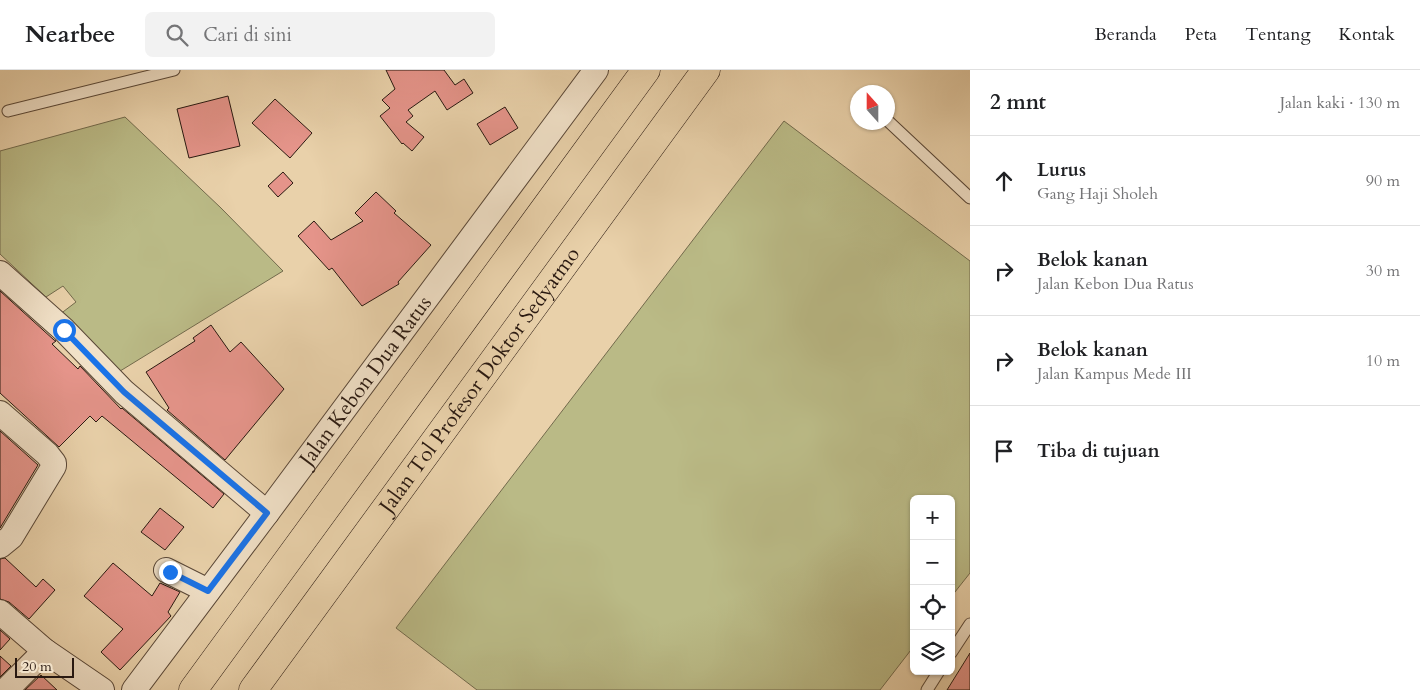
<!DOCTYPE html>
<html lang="id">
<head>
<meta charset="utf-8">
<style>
	:root { --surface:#fff; --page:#f2f2f2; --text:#202124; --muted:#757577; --line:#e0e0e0 }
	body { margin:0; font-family:Cardo,serif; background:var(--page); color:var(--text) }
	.controls { position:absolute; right:15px; bottom:15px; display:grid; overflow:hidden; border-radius:8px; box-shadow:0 1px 4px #0004 }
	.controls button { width:45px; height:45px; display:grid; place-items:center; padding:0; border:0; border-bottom:1px solid var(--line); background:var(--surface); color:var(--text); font:25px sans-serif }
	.compass { position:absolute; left:850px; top:15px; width:45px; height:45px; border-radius:50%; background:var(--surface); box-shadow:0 1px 4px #0004; rotate:339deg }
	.scale { position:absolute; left:15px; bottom:12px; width:59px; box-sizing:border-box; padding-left:5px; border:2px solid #291911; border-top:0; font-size:14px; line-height:18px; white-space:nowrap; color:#291911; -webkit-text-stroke:4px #f1e1c8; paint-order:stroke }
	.stop { position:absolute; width:15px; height:15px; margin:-11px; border:4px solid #1a73e8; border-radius:50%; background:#fff }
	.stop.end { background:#1a73e8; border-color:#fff; box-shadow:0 1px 5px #0008 }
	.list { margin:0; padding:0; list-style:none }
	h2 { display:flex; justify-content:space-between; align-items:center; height:65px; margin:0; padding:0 20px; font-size:21px }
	h2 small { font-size:16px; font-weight:400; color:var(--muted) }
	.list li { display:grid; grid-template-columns:32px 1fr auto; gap:15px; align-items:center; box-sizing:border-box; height:90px; padding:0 20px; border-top:1px solid var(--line) }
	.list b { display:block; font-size:19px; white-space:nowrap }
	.list p { margin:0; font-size:16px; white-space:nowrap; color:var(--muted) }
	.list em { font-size:16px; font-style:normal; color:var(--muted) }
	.icon { flex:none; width:28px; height:28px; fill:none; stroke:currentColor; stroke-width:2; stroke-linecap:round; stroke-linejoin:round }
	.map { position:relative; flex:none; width:970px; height:620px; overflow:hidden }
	header { display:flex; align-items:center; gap:30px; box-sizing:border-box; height:70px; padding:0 25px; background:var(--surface); border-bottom:1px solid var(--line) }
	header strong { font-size:24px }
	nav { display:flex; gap:28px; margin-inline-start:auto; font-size:18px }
	.search { width:350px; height:45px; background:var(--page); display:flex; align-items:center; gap:12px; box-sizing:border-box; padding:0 18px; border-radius:8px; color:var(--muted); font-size:19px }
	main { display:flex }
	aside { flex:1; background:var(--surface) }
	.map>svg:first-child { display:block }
</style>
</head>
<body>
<header>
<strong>Nearbee</strong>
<div class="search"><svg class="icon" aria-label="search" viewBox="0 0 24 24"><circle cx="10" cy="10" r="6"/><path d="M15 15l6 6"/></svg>Cari di sini</div>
<nav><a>Beranda</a><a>Peta</a><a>Tentang</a><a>Kontak</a></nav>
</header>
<main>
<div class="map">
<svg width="970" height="620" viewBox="0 0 970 620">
	<rect width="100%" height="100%" fill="#e9d1aa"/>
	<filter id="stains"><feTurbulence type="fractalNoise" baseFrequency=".004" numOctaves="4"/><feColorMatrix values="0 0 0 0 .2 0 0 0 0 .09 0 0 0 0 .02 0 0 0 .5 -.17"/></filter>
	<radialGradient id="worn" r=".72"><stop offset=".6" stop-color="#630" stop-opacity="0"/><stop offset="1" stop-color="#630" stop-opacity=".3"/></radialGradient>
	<g fill="#baba86" stroke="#726a4c">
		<path d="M 125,47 L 221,138 L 283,201 L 112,306 L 55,248 L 76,232 L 63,216 L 46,227 L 0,184 L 0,81 Z"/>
		<path d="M 784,51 L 970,191 L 970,503 L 951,527 L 951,429 L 914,429 L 914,576 L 880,620 L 477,620 L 396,558 Z"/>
	</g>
	<g fill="#e5948a" stroke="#291911">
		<path d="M 386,0 L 444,0 L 455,15 L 464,9 L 473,23 L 447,40 L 435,21 L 408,40 L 413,46 L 406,52 L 424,67 L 412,81 L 403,73 L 402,74 L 380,46 L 390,38 L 382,30 L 395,19 Z"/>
		<path d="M 228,26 L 240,76 L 189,88 L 177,39 Z"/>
		<path d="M 275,29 L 312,63 L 290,88 L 252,53 Z"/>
		<path d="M 505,37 L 518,58 L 490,75 L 477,54 Z"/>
		<path d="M 283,102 L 293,113 L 278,127 L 268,116 Z"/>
		<path d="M 376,122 L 396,141 L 394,143 L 431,175 L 398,212 L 399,214 L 362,236 L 332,198 L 329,200 L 298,166 L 314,151 L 331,170 L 363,151 L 355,143 Z"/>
		<path d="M 0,221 L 54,270 L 56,271 L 52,274 L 78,299 L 80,296 L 121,339 L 122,338 L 224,424 L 213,438 L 102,346 L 96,352 L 90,346 L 59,377 L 0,323 Z"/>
		<path d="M 211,255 L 230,282 L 241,272 L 284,319 L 225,390 L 167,340 L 169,338 L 146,302 L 195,271 L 193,268 Z"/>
		<path d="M 0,361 L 38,395 L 0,458 Z"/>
		<path d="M 160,438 L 184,457 L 165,480 L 141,462 Z"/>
		<path d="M 5,488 L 36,517 L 43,509 L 55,520 L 29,549 L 9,532 L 0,529 L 0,489 Z"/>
		<path d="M 113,493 L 152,526 L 160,513 L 180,522 L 168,542 L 171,546 L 120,600 L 101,582 L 123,559 L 84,526 Z"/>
		<path d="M 0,560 L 10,569 L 0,580 Z"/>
		<path d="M 970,583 L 970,620 L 947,620 Z"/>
		<path d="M 0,586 L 11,596 L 0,607 Z"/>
		<path d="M 41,605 L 57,620 L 25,620 Z"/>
	</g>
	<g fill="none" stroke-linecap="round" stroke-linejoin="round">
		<g stroke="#594737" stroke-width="13">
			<g id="lane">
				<path d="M 8,41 L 174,0"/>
				<path d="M 888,51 L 970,128"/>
				<path d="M 951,583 L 970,554"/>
				<path d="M 927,620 L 939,601"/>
			</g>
		</g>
		<g stroke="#594737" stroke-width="26">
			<g id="street">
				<path d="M 0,203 L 64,260 L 124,322 L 267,443"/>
				<path d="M 0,343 L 47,384 L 54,393 L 54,396 L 11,467 L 0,476"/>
				<path d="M 166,500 L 208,521"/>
				<path d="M 0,542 L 45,581 L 102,620"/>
				<path d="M 6,620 L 45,581"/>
				<path id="s1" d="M 134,620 L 267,443 L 596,0"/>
			</g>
		</g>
		<g stroke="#291911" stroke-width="29">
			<g id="highway">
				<path d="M 193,620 L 646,0"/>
				<path id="s2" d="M 253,620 L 706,0"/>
			</g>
		</g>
		<use href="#lane" stroke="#f1e1c8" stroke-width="11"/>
		<use href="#street" stroke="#f1e1c8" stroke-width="24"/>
		<use href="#highway" stroke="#e9d1aa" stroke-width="28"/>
	</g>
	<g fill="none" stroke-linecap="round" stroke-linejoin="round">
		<path stroke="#1a73e8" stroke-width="6" d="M 64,260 L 124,322 L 267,443 L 208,521 L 170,502"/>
	</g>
	<g text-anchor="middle" stroke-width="4" stroke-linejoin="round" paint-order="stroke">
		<g font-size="21" fill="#291911" stroke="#f1e1c8">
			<text dy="7" stroke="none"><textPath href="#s2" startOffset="384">Jalan Tol Profesor Doktor Sedyatmo</textPath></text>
			<text dy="7" stroke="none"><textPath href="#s1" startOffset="386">Jalan Kebon Dua Ratus</textPath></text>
		</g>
	</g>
	<rect width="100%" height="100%" filter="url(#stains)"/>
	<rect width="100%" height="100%" fill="url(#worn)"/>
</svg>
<div class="controls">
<button>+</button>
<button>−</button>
<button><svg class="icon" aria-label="locate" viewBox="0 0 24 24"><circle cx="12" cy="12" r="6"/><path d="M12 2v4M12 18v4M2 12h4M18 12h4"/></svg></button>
<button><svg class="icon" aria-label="layers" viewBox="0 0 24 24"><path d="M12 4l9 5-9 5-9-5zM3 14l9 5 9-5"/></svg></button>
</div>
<svg class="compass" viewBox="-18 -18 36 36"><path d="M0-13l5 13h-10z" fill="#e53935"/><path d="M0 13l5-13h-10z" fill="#757577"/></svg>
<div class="scale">20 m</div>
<div class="stop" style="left:64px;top:260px"></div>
<div class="stop end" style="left:170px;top:502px"></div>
</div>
<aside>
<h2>2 mnt<small>Jalan kaki · 130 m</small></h2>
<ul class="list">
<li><svg class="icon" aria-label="ahead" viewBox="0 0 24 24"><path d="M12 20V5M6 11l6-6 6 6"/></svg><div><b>Lurus</b><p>Gang Haji Sholeh</p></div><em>90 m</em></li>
<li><svg class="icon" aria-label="right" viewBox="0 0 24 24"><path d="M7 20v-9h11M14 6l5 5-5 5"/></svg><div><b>Belok kanan</b><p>Jalan Kebon Dua Ratus</p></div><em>30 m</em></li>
<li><svg class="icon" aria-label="right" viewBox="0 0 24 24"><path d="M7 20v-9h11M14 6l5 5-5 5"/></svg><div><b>Belok kanan</b><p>Jalan Kampus Mede III</p></div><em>10 m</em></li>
<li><svg class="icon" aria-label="arrive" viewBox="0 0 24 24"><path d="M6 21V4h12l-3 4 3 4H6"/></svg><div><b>Tiba di tujuan</b></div></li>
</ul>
</aside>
</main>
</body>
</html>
